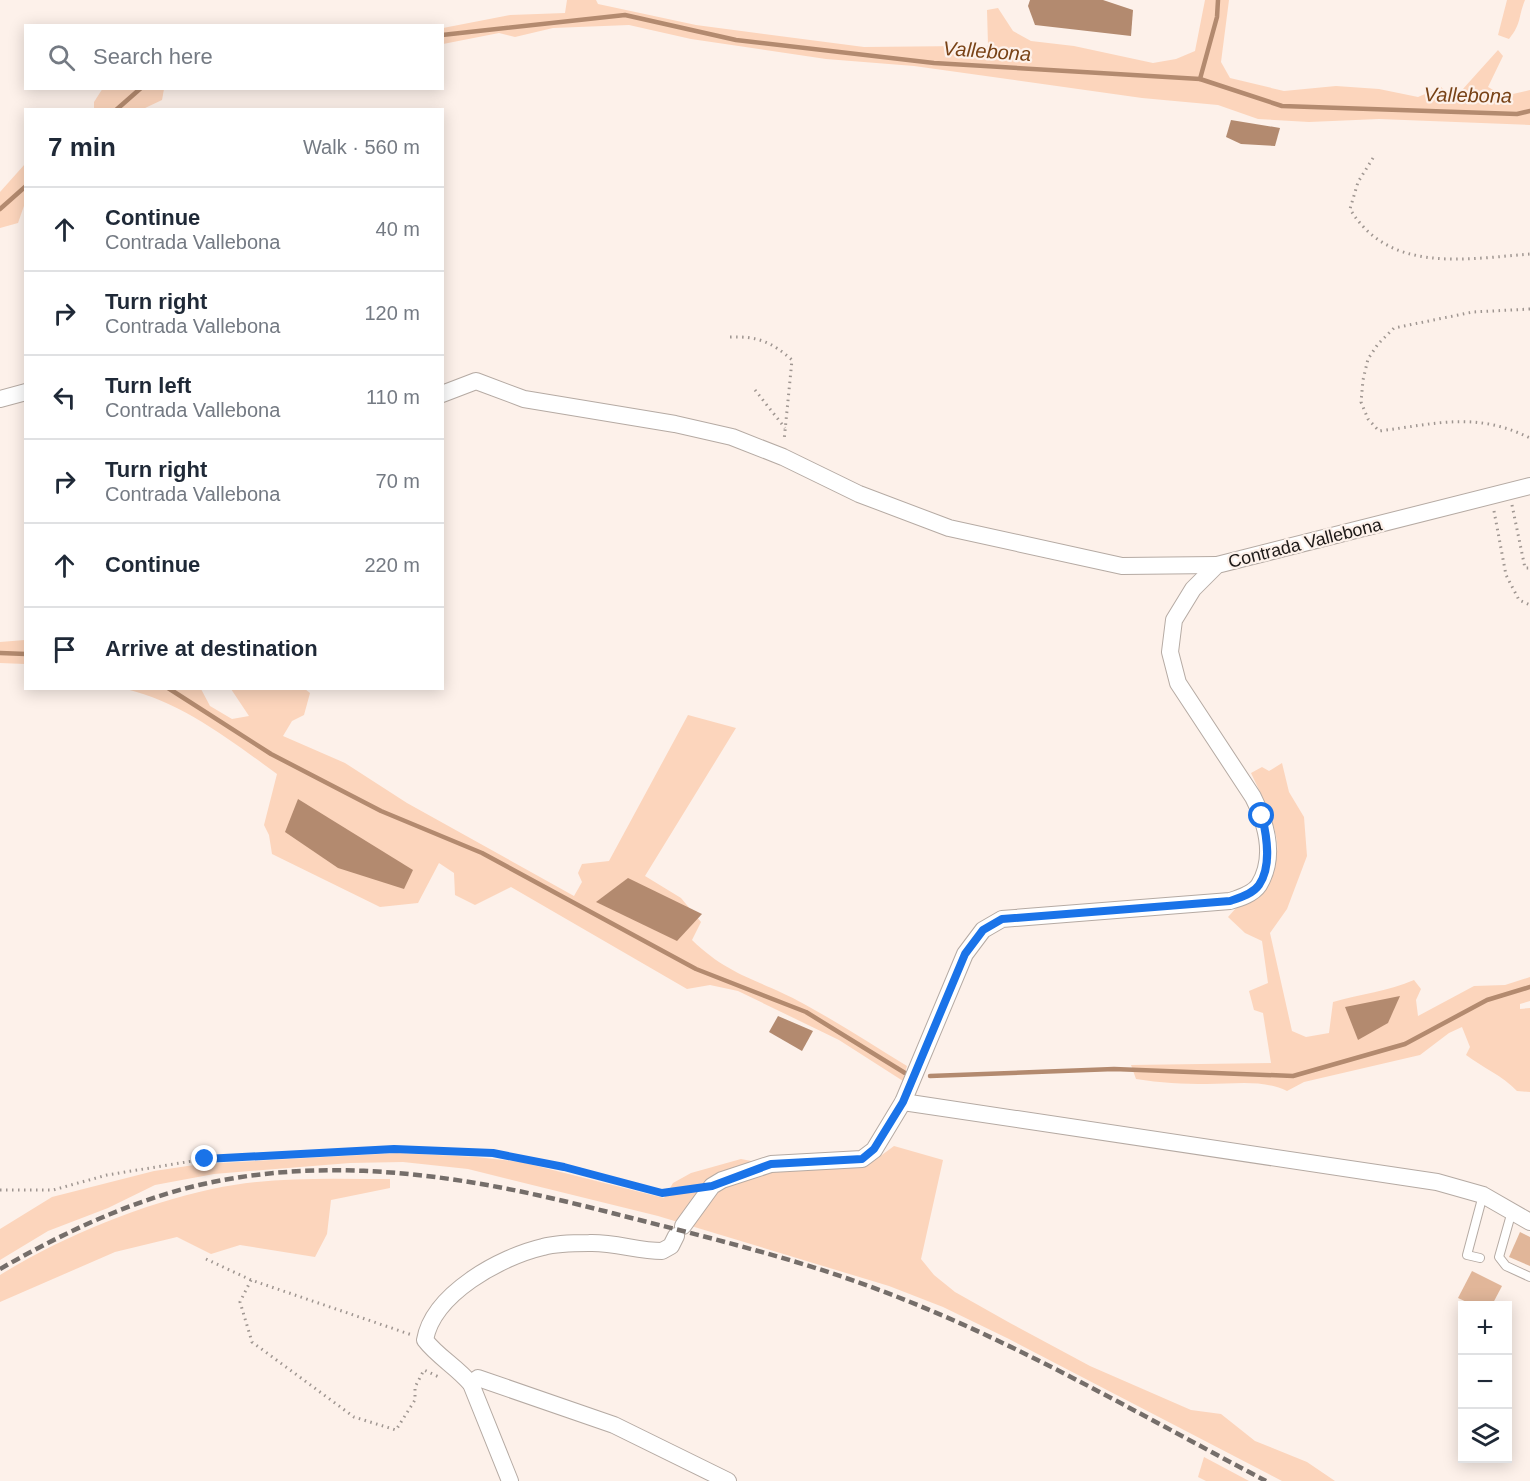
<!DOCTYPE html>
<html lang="en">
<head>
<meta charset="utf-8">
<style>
	:root { --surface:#fff; --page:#f6f6f7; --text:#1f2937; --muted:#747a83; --line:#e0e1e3 }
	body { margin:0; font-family:Arial,sans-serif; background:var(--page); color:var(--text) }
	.controls { position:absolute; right:18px; bottom:18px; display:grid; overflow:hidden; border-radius:0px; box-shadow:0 3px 15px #0003 }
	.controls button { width:54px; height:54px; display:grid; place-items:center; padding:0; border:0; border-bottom:2px solid var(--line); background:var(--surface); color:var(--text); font:30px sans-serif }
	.stop { position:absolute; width:18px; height:18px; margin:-14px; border:4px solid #1a73e8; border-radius:50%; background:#fff }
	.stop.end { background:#1a73e8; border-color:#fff; box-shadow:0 2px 6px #0008 }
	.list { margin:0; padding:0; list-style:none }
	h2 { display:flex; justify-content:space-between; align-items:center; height:78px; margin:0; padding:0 24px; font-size:26px }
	h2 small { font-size:20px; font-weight:400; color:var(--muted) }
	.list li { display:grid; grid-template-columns:39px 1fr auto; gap:18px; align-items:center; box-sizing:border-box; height:84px; padding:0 24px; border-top:2px solid var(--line) }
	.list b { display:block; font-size:22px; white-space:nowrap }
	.list p { margin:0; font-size:20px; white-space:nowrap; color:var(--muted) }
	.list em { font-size:20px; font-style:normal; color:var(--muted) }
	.icon { flex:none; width:33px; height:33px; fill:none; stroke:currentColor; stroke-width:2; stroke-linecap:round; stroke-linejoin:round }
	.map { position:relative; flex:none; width:1530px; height:1481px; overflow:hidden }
	.search { position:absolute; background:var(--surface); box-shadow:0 3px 15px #0003; left:24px; top:24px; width:420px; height:66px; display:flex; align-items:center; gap:15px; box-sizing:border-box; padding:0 21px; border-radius:0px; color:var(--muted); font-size:22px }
	.panel { position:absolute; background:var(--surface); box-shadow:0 3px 15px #0003; left:24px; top:108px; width:420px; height:582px; border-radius:0px }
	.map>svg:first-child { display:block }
</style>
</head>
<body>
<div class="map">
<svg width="1530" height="1481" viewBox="0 0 1530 1481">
	<rect width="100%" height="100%" fill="#fdf1ea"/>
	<g fill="#fcd5bc">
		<path d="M 567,0 L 596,0 L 598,4 L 696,25 L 864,47 L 963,46 L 979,59 L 988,45 L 987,10 L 998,8 L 1013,31 L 1031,41 L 1074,46 L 1153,63 L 1176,59 L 1195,51 L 1205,0 L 1229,0 L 1221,62 L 1230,78 L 1284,91 L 1336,86 L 1379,89 L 1418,97 L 1441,87 L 1451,95 L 1462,90 L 1498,50 L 1503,56 L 1488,87 L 1504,96 L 1530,90 L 1530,125 L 1379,119 L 1309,122 L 1258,119 L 1218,105 L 1142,98 L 914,66 L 826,59 L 691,39 L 629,25 L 553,28 L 515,37 L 499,33 L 443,44 L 443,28 L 510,15 L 565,13 Z"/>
		<path d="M 1507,0 L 1525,0 C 1518,17 1522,23 1509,39 L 1498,35 Z"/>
		<path d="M 103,88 L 164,88 L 164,89 L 162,100 L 143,109 L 94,109 L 94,102 Z"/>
		<path d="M 25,164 L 25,203 L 18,223 L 0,228 L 0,192 Z"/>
		<path d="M 25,640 L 25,664 L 0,663 L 0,642 Z"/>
		<path d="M 126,689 L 201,689 L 210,706 L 232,719 L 249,716 L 231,689 L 305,689 L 310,693 L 304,715 L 292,721 L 283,736 L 345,763 L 407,803 L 574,896 L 582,882 L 578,873 L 582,864 L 609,861 L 688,715 L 736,728 L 645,876 L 681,898 L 701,922 L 692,940 C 730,977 761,980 804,1004 C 839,1023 873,1045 907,1066 L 903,1081 L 839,1040 L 738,991 L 710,985 L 687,989 L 511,887 L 475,905 L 455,895 L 454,873 L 439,863 L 418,903 L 380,907 L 272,854 L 269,835 L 264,825 L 277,774 C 230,740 183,703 126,689 Z"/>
		<path d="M 1282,763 L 1289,792 L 1304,817 L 1307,856 L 1287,909 L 1270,933 L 1292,1031 L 1306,1037 L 1329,1033 L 1333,1002 C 1360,994 1389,991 1414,980 L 1421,989 L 1416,1000 L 1418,1016 L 1474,986 L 1505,985 L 1530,977 L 1530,1001 L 1520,1004 L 1520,1009 L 1530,1008 L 1530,1092 L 1517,1091 C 1502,1075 1483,1068 1466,1055 L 1470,1047 L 1462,1027 L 1449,1033 L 1420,1055 L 1304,1082 L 1287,1091 C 1262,1079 1234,1084 1207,1084 C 1183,1084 1160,1083 1136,1079 L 1131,1065 L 1271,1063 L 1263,1013 L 1254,1010 L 1249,991 L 1268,983 L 1262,941 L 1245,933 L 1228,917 L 1237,907 L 1261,896 C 1267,883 1275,867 1277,852 C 1280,831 1260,792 1251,773 L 1262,767 L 1269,771 Z"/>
		<path d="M 894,1146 L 943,1160 L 921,1259 L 934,1275 L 955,1292 L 1010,1323 L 1090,1366 L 1191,1410 L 1221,1414 L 1255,1441 L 1307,1462 L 1335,1481 L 1282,1481 L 1009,1339 L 943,1307 L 889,1286 L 658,1216 L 468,1169 L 403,1162 L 350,1163 L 214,1174 L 155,1185 L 108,1208 L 48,1231 L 0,1260 L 0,1229 L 52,1197 L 154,1171 L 201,1164 L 397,1153 L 476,1157 L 521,1162 L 664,1198 L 673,1183 L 691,1173 L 741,1159 L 781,1167 L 871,1163 Z"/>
		<path d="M 390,1179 L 390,1188 L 331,1200 L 327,1234 L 315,1257 L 240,1245 L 211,1254 L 177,1237 L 115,1252 L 0,1302 L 0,1275 C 61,1237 142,1204 212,1189 C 270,1176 331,1179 390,1179 Z"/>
		<path d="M 1204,1457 L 1249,1481 L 1206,1481 L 1198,1477 Z"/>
	</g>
	<g fill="#b38a6f">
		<path d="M 1030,0 L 1103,0 L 1133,10 L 1131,36 L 1035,25 L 1028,6 Z"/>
		<path d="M 1231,120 L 1280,128 L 1275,146 L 1241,144 L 1226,137 Z"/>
		<path d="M 298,799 L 413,870 L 404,889 L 338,868 L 285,832 Z"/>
		<path d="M 628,878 L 702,914 L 677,941 L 596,902 Z"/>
		<path d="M 1400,996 L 1388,1023 L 1358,1040 L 1345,1007 Z"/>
		<path d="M 778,1016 L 813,1031 L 802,1051 L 769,1032 Z"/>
	</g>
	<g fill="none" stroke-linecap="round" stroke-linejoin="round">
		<g stroke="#b38a6f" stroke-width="4.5">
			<path d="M 442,35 L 625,15 L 736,40 L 934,63 L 1200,79 L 1282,106 L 1517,114 L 1530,111"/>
			<path d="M 1200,79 L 1217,17 L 1218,0"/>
			<path d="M 116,110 L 141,88"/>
			<path d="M 0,209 L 26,186"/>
			<path d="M 0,653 L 26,654"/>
			<path d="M 168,688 L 271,754 L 381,811 L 482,853 L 696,969 L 806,1012 L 905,1073"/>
			<path d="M 930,1076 L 1114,1069 L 1293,1076 L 1405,1044 L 1487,1000 L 1530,987"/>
		</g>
	</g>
	<g fill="#e1b699">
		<path d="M 1520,1232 L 1530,1237 L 1530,1266 L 1509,1257 Z"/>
		<path d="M 1472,1271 L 1502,1286 L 1492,1305 L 1473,1305 L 1458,1298 Z"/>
	</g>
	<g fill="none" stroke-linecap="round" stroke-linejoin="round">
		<g stroke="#b5aaa3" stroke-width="10">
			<g id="lane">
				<path d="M 1512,1211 L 1499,1257 L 1506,1266 L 1530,1277"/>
				<path d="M 1480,1258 L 1467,1255 L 1483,1195"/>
			</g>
		</g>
		<g stroke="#b5aaa3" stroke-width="18">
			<g id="street">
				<path d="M 442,394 L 476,381 L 524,399 L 675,424 L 732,437 L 783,457 L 859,494 L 949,528 L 1122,566 L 1217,565"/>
				<path d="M 0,399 L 26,392"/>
				<path d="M 903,1102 L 1437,1182 L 1483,1195 L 1530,1222"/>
				<path d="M 683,1226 L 712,1186 L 722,1180 L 771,1164 L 862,1159 L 874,1150 L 903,1102 L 965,954 L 983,930 L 1002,919 L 1230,901 C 1240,898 1253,894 1259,885 C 1276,857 1266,823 1253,797 L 1178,683 L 1170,652 L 1174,620 L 1193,589 L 1217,565 L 1530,486"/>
				<path d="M 471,1384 L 478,1378 L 614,1425 L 728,1481"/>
				<path d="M 510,1481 L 471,1384 C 457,1367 438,1357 425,1340 C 433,1294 500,1257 543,1247 C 557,1243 575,1243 589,1243 C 614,1242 638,1251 662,1251 L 671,1246 L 676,1236"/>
			</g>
		</g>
		<g stroke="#9f9691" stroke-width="3" stroke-dasharray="1.5 4.5" stroke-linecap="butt">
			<path d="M 1373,158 L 1358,182 L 1350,209 C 1389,274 1465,259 1530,254"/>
			<path d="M 1530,309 L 1473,312 L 1394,328 L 1378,344 L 1368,359 L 1363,380 L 1361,402 L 1368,419 L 1379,431 C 1436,424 1475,411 1530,438"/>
			<path d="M 730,337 C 757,336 772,342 792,360 L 784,441"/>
			<path d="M 755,390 L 785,428"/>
			<path d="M 1512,505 L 1525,568 L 1530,568"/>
			<path d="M 1494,511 L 1506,575 L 1519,600 L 1530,605"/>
			<path d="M 0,1190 L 53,1190 L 107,1175 L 205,1159 L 395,1149 L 493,1153 L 564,1167 L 662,1193 L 689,1189"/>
			<path d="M 206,1259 L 251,1280 L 412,1335"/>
			<path d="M 251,1280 L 240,1302 L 252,1342 L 354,1417 L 396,1430 L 415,1400 L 415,1387 L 424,1370 L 439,1377"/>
		</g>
		<use href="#lane" stroke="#fff" stroke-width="8"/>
		<use href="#street" stroke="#fff" stroke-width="16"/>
		<path stroke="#756e6a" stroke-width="4.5" stroke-dasharray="9 4.5" stroke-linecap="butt" d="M 0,1269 C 63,1233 128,1202 199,1185 C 338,1153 477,1178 612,1213 C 690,1233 770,1252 846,1278 C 993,1328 1129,1409 1266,1481"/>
	</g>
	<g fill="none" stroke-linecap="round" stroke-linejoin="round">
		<path stroke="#1a73e8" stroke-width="8" d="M 205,1159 L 394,1149 L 493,1153 L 564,1167 L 662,1193 L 712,1186 L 771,1164 L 862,1159 L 874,1149 L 903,1102 L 965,954 L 983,930 L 1002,919 L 1230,901 C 1239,898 1253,894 1259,885 C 1272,866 1267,837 1262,816"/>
	</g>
	<g text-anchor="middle" stroke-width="4.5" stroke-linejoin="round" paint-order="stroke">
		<g font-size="18" fill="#1d1917" stroke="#fdf1ea">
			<text transform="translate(1305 543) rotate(-14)" y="6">Contrada Vallebona</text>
		</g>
		<g font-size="20" font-style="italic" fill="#784216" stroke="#fdf1ea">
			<text transform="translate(987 51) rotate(4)" y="7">Vallebona</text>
			<text transform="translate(1468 95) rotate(1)" y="7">Vallebona</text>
		</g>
	</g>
</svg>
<div class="controls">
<button>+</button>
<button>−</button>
<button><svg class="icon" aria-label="layers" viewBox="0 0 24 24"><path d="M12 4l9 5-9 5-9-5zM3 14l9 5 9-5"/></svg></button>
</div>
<div class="stop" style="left:1262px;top:816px"></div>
<div class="stop end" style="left:205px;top:1159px"></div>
<div class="search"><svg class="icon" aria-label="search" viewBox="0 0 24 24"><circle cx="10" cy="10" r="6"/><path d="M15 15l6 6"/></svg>Search here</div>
<section class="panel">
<h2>7 min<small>Walk · 560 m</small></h2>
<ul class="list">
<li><svg class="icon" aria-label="ahead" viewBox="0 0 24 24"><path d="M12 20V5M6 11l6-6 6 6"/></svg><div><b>Continue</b><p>Contrada Vallebona</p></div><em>40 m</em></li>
<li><svg class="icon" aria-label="right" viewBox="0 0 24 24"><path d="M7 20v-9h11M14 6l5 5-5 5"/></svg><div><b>Turn right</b><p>Contrada Vallebona</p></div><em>120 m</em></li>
<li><svg class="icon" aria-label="left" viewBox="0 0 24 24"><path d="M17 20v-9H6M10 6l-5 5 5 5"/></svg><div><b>Turn left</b><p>Contrada Vallebona</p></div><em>110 m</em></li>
<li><svg class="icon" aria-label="right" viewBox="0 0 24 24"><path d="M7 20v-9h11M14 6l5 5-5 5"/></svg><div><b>Turn right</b><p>Contrada Vallebona</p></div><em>70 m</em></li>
<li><svg class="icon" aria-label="ahead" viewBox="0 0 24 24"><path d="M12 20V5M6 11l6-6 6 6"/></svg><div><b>Continue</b></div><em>220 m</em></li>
<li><svg class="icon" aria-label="arrive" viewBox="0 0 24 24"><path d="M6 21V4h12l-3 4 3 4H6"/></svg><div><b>Arrive at destination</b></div></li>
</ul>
</section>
</div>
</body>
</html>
